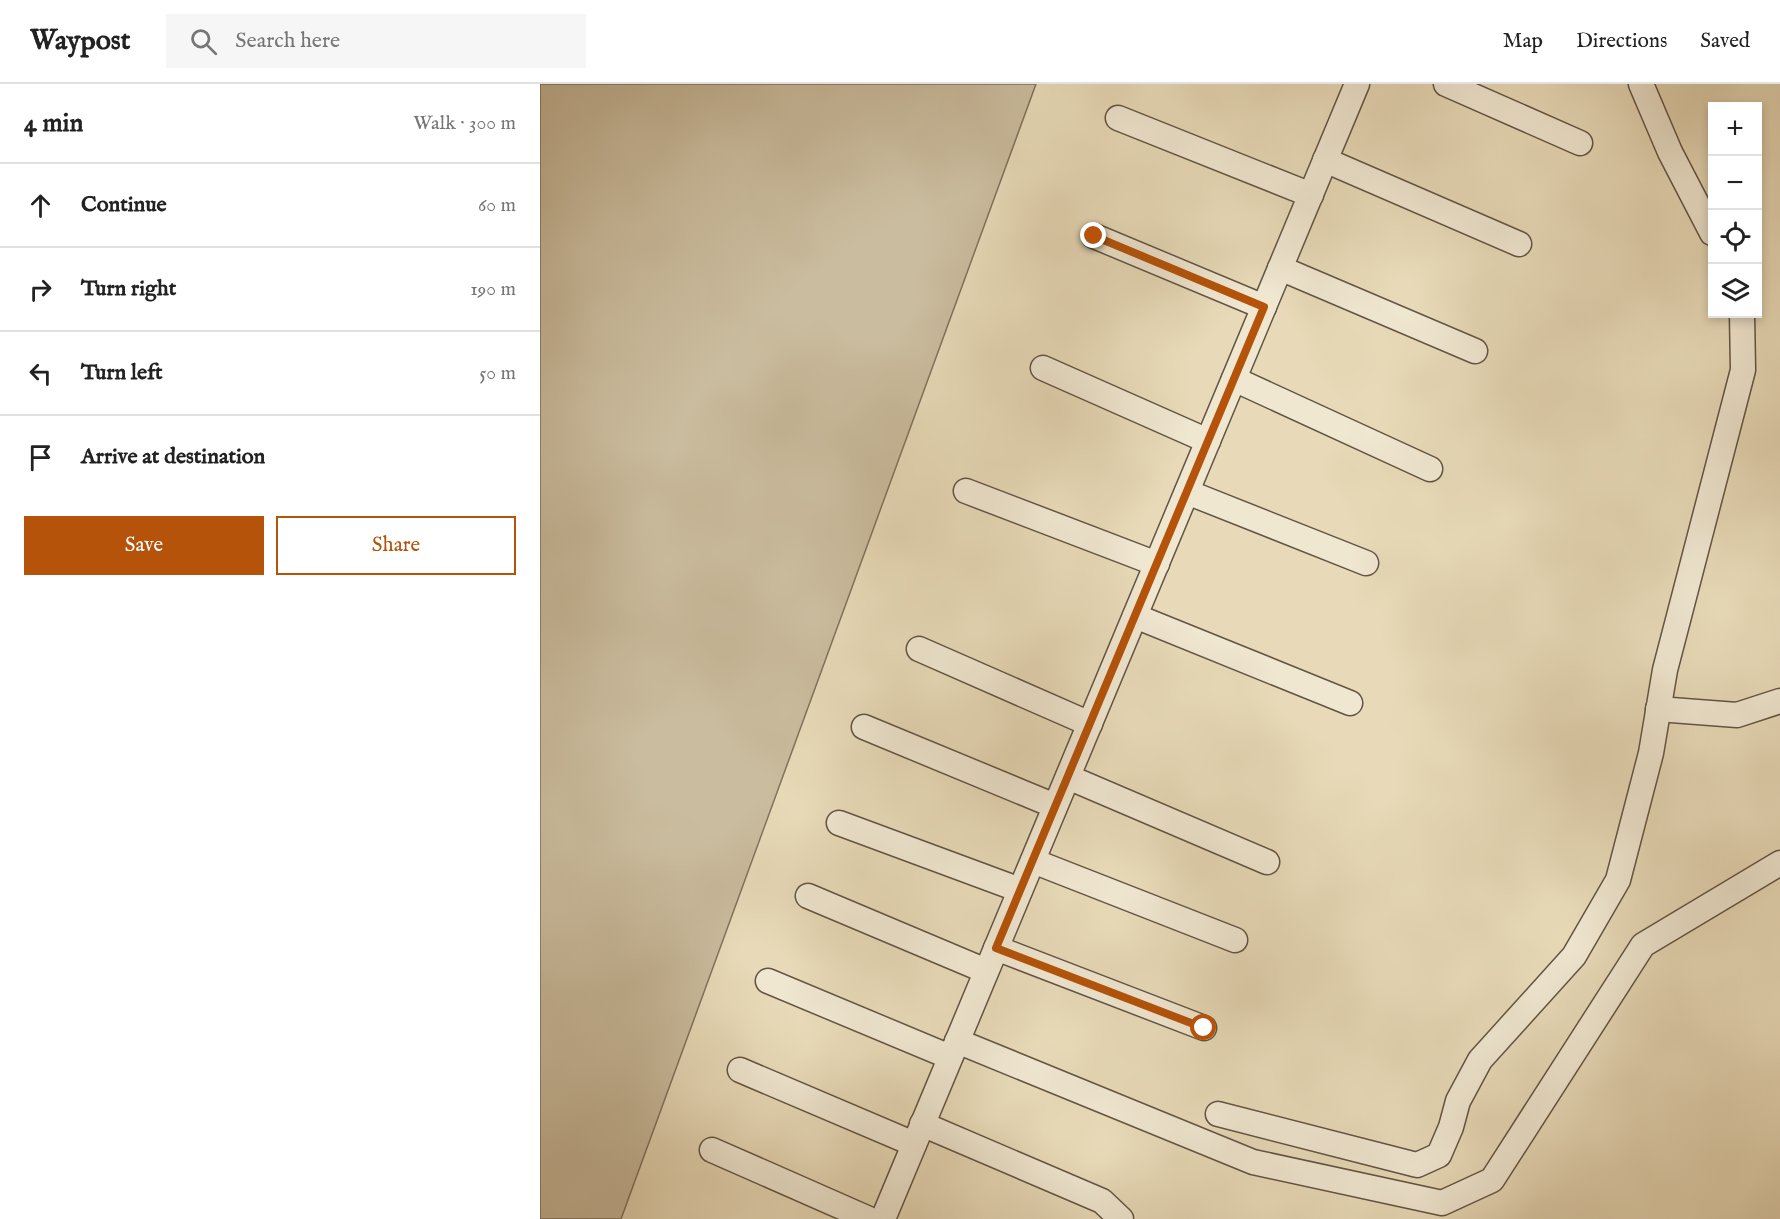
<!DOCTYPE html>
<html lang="en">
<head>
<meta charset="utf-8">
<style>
	:root { --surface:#fff; --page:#f6f6f6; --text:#222; --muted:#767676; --line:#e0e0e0; --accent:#b45309 }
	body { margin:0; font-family:"IM FELL English",serif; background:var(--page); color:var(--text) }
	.controls { position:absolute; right:18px; top:18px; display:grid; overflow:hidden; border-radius:0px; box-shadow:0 3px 9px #0003 }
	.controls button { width:54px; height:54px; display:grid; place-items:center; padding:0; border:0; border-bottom:2px solid var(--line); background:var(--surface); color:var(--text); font:30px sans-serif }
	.stop { position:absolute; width:18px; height:18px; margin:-14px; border:4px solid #b45309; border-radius:50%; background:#fff }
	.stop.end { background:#b45309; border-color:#fff; box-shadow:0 2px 6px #0008 }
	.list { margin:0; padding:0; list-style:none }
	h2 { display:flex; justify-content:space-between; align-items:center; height:78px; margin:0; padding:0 24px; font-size:26px }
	h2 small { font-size:20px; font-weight:400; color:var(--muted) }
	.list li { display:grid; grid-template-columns:39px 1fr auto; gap:18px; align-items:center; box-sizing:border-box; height:84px; padding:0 24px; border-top:2px solid var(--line) }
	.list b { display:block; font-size:22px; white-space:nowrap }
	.list em { font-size:20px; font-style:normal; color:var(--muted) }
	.actions { display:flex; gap:12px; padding:18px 24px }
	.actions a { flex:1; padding:14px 0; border:2px solid var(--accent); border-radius:0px; text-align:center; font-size:21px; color:var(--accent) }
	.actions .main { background:var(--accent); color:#fff }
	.icon { flex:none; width:33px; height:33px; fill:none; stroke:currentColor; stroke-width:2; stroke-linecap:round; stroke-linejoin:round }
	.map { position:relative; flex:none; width:1240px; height:1135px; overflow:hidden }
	header { display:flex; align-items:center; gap:36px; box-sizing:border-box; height:84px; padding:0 30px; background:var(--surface); border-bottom:2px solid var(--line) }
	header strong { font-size:28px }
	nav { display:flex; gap:33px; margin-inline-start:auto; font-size:21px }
	.search { width:420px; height:54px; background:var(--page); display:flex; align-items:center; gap:15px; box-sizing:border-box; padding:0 21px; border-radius:0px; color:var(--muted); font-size:22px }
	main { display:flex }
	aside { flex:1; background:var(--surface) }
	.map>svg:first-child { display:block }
</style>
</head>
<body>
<header>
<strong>Waypost</strong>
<div class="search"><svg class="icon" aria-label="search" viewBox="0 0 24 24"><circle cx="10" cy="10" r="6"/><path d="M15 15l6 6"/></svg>Search here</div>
<nav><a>Map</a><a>Directions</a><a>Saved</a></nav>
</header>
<main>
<aside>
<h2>4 min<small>Walk · 300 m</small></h2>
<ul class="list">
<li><svg class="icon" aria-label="ahead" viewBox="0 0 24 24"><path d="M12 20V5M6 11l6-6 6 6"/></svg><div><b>Continue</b></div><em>60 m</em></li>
<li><svg class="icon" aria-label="right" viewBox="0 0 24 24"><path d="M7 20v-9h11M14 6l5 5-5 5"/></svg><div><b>Turn right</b></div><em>190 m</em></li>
<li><svg class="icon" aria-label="left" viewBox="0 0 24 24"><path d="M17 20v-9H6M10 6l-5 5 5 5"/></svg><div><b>Turn left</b></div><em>50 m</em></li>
<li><svg class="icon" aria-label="arrive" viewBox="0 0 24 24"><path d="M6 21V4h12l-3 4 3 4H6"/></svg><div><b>Arrive at destination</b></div></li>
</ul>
<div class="actions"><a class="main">Save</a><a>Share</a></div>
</aside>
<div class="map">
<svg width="1240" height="1135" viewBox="0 0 1240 1135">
	<rect width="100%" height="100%" fill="#e8dab8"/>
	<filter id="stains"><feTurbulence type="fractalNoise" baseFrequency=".00333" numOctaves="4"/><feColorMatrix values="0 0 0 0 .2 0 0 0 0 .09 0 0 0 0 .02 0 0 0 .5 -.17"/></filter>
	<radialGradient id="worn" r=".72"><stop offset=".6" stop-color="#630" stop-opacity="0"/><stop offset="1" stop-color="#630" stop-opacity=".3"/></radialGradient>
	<path fill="#cabc9e" stroke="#80725e" stroke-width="1.5" d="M 0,0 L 496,0 L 81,1135 L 0,1135 Z"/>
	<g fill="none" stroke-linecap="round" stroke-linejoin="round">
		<g stroke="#625444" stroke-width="27">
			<g id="minor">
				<path d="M 906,0 L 1040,59"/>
				<path d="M 1101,0 L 1130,68 L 1172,149"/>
				<path d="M 578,34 L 771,111"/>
				<path d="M 785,76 L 979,160"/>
				<path d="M 554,152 L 724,223"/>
				<path d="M 740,184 L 935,267"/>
				<path d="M 503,284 L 668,357"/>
				<path d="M 694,295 L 890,385"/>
				<path d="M 426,407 L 617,480"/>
				<path d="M 647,408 L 826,479"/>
				<path d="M 595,532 L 810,619"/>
				<path d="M 379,565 L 550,640"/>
				<path d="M 1118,625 L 1197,631 L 1240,617"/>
				<path d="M 324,643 L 515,722"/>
				<path d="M 528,693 L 727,778"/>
				<path d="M 299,739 L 480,806"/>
				<path d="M 493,777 L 695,856"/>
				<path d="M 268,812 L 446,887"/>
				<path d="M 456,864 L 664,944"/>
				<path d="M 228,897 L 410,973"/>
				<path d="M 417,957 L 713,1078 L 902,1119 L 952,1096 L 1103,861 L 1240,779"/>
				<path d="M 200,986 L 374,1060"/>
				<path d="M 678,1030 L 877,1081 L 899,1071 L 911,1043 L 918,1017 L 940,976 L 1034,872 L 1078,796 L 1111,669 L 1125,586 L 1203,286 L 1202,230"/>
				<path d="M 382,1040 L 562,1117 L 581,1135"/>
				<path d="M 172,1066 L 329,1135"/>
				<path d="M 343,1135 L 817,0"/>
			</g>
		</g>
		<use href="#minor" stroke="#f0e7d1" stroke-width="24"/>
	</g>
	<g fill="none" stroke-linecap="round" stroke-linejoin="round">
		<path stroke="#b45309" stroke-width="8" d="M 554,152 L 724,223 L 456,864 L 664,944"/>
	</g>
	<rect width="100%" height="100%" filter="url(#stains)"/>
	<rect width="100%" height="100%" fill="url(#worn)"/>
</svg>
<div class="controls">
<button>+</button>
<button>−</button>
<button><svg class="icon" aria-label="locate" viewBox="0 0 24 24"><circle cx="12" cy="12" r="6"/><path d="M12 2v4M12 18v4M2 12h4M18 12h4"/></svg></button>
<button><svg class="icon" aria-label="layers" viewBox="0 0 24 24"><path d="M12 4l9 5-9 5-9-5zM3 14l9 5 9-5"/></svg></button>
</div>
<div class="stop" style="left:664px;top:944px"></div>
<div class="stop end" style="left:554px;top:152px"></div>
</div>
</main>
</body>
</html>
